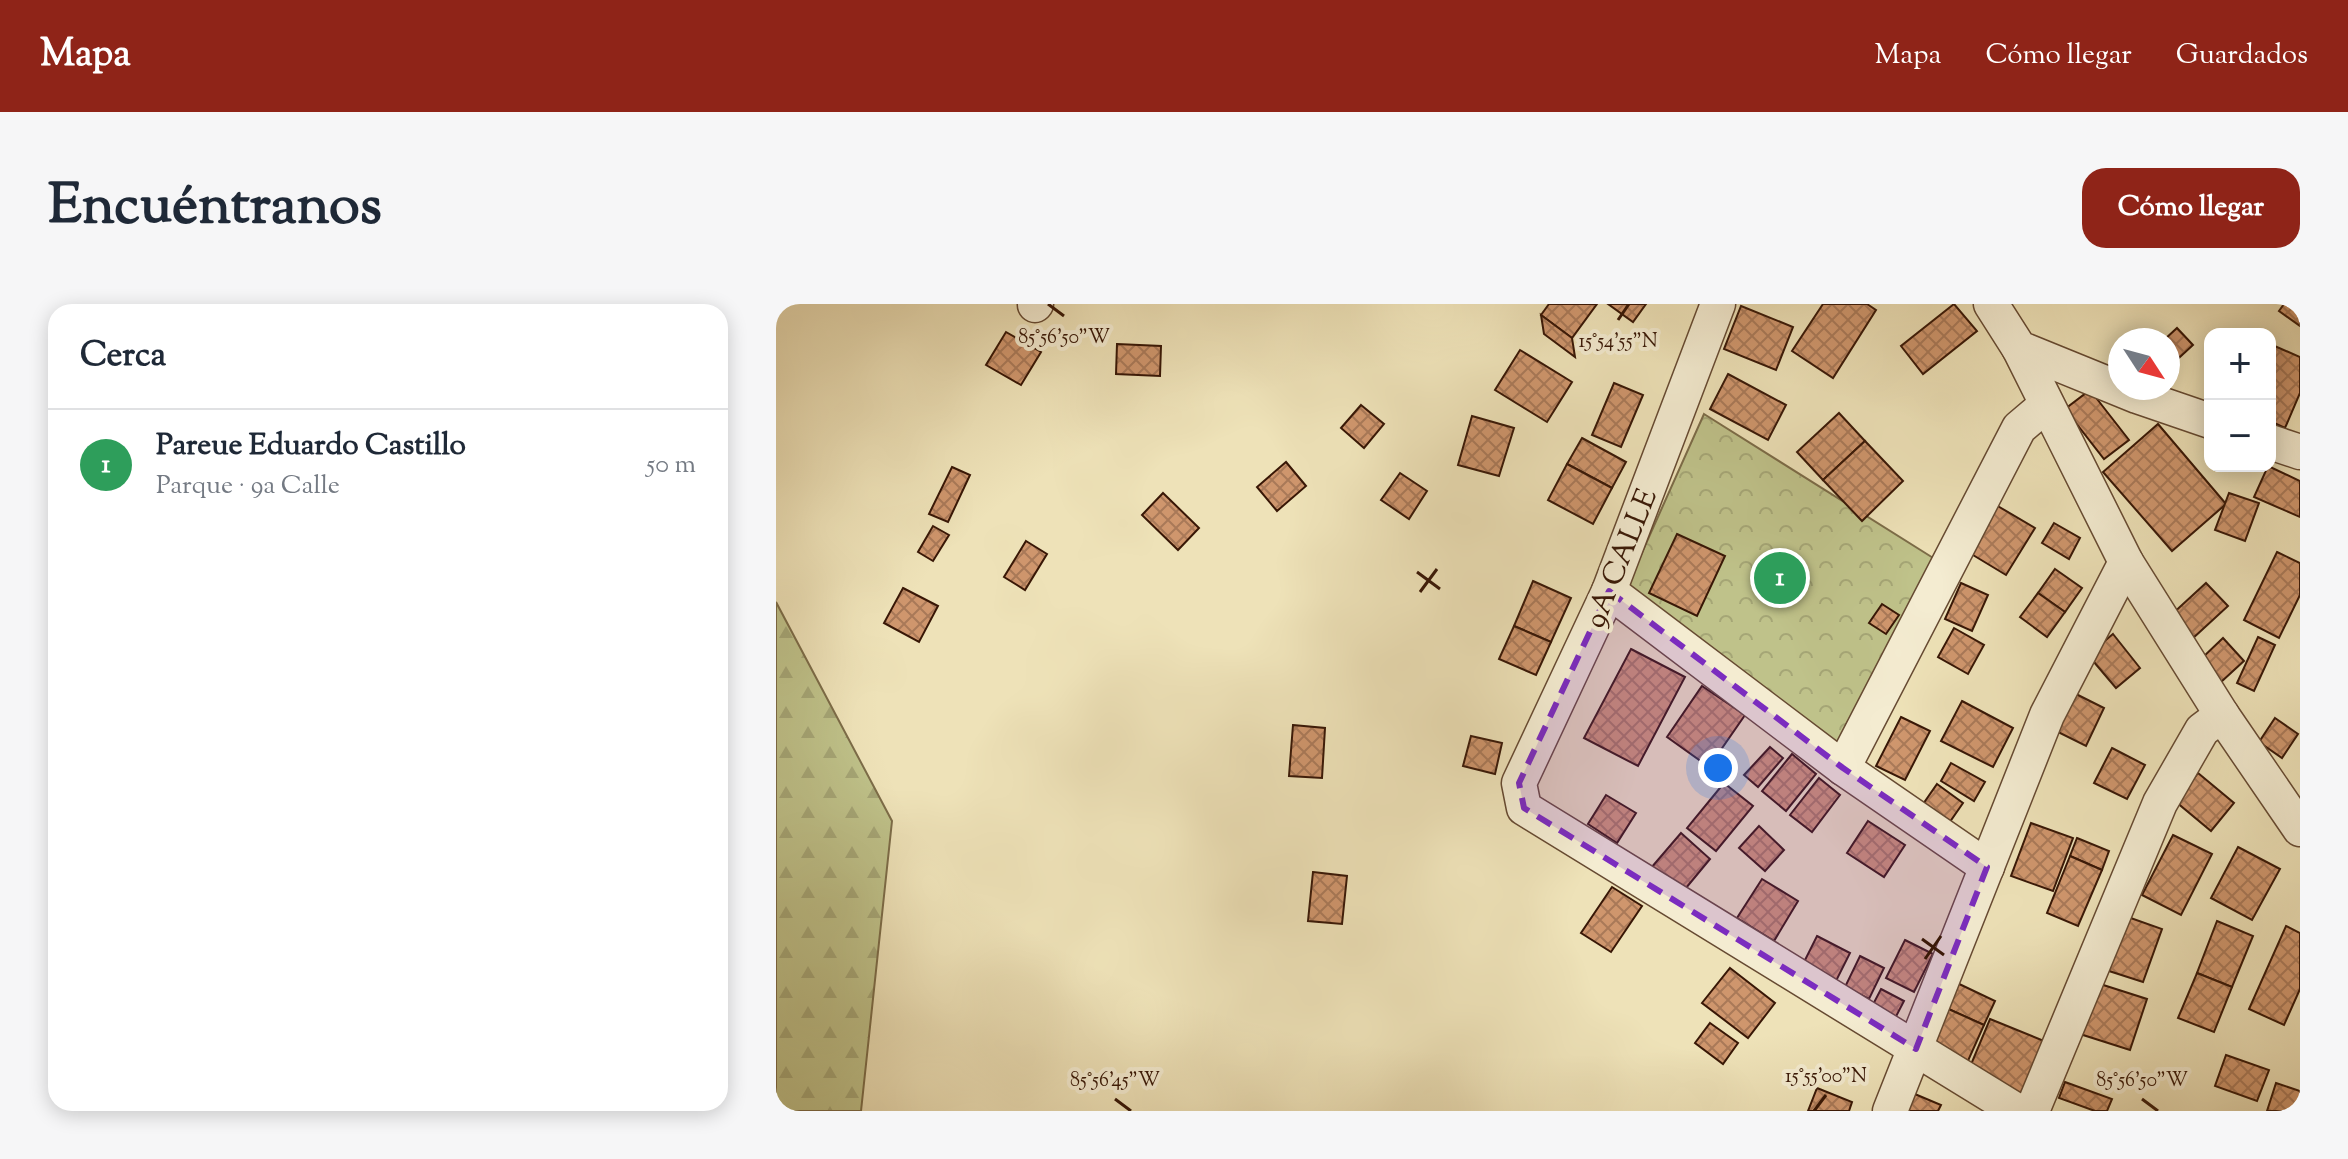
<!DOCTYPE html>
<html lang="es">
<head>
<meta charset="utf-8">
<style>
	:root { --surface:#fff; --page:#f6f6f7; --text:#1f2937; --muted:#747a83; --line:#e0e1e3; --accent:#8f2418 }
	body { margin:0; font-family:"Sorts Mill Goudy",serif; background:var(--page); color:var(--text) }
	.controls { position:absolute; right:24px; top:24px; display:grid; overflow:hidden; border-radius:16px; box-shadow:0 4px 20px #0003 }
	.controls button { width:72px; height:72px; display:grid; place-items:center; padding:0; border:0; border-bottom:2px solid var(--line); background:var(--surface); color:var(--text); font:40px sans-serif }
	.compass { position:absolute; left:1332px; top:24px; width:72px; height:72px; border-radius:50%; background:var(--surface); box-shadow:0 4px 20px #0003; rotate:126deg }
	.you { position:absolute; left:942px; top:464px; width:28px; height:28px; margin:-20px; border:6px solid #fff; border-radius:50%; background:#1a73e8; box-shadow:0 0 0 12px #1a73e833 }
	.badge { display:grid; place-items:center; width:52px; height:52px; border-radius:50%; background:var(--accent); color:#fff; font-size:26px; font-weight:700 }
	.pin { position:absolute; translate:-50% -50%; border:4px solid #fff; box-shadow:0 2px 8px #0006 }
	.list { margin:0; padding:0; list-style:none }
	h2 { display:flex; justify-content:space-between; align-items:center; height:104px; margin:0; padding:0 32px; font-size:34px }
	h2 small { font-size:26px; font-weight:400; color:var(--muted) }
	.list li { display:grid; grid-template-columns:52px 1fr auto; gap:24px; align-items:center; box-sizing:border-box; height:112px; padding:0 32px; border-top:2px solid var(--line) }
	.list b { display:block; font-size:30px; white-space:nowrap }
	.list p { margin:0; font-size:26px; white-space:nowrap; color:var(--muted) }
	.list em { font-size:26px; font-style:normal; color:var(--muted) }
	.map { position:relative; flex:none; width:1524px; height:807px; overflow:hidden; border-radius:24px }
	header { display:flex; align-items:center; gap:48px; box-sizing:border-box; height:112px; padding:0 40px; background:var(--accent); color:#fff }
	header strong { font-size:38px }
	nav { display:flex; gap:44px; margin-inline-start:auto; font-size:28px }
	.intro { display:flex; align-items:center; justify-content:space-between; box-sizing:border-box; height:192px; padding:0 48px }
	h1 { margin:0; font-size:56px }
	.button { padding:20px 36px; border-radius:24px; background:var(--accent); color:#fff; font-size:28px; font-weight:700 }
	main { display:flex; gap:48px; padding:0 48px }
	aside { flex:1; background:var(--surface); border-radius:24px; box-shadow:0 4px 20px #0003 }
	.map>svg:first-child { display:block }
</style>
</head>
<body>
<header>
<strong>Mapa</strong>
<nav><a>Mapa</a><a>Cómo llegar</a><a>Guardados</a></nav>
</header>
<div class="intro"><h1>Encuéntranos</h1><a class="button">Cómo llegar</a></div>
<main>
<aside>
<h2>Cerca<small></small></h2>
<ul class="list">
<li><span class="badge" style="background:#2e9e5b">1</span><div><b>Pareue Eduardo Castillo</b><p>Parque · 9a Calle</p></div><em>50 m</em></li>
</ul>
</aside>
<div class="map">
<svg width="1524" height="807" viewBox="0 0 1524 807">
	<defs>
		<pattern id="forest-firs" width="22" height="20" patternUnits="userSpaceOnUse" patternTransform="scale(2)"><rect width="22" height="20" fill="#bfc28a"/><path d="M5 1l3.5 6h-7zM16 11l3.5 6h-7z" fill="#a5a676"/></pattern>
		<pattern id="park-crowns" width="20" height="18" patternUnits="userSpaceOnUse" patternTransform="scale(2)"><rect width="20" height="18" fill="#bfc28a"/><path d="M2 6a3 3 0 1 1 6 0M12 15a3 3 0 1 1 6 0" fill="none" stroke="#a5a676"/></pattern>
		<pattern id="building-cross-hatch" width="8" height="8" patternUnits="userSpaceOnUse" patternTransform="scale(2)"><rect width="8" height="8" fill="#cf966d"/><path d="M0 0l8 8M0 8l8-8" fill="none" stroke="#a97958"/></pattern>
	</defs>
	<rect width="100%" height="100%" fill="#eee2b8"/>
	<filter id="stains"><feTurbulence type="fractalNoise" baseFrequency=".0025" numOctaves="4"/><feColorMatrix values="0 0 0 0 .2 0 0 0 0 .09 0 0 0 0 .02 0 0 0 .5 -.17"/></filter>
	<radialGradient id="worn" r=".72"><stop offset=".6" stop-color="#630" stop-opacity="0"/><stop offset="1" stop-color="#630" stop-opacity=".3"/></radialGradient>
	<path fill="url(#forest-firs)" stroke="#7c6c48" stroke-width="2" d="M 0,298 L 116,517 L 85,807 L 0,807 Z"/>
	<path fill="url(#park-crowns)" stroke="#7c6c48" stroke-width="2" d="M 928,110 L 1162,257 L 1062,451 L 847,291 Z"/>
	<g fill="url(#building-cross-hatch)" stroke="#381706" stroke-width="2">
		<path d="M 773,0 L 821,0 L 796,34 L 765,11 Z"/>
		<path d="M 832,0 L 870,0 L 857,18 Z"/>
		<path d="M 1047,0 L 1091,0 L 1100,6 L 1057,74 L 1016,47 Z"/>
		<path d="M 1178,0 L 1201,27 L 1147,70 L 1125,42 Z"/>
		<path d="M 1508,0 L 1524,0 L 1524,22 L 1503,7 Z"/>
		<path d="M 965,2 L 1017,23 L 1000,66 L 948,45 Z"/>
		<path d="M 765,11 L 796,34 L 799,53 L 768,30 Z"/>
		<path d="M 1401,24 L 1417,41 L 1392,64 L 1392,36 L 1388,36 Z"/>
		<path d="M 230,28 L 265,48 L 245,81 L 210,61 Z"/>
		<path d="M 341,40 L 385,42 L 384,72 L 340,70 Z"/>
		<path d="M 1494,40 L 1524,53 L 1524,89 L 1509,124 L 1494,117 Z"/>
		<path d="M 744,46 L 796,78 L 771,118 L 719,86 Z"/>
		<path d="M 952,70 L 1010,101 L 992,136 L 934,105 Z"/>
		<path d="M 838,79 L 867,91 L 845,143 L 816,131 Z"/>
		<path d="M 1314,86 L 1353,136 L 1328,155 L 1289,105 Z"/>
		<path d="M 585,101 L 608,120 L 588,144 L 565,124 Z"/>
		<path d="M 1063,109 L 1089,137 L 1047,176 L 1021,148 Z"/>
		<path d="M 696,112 L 738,124 L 723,172 L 682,161 Z"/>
		<path d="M 1382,120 L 1450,200 L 1396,247 L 1327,168 Z"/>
		<path d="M 806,134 L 850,158 L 836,184 L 791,160 Z"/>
		<path d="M 1089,137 L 1127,177 L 1086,217 L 1047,176 Z"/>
		<path d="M 510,158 L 530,182 L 501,207 L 481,183 Z"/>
		<path d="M 791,160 L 836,184 L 817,220 L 772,196 Z"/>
		<path d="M 1492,162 L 1524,177 L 1524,213 L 1478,193 Z"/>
		<path d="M 176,163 L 194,171 L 172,218 L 153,210 Z"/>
		<path d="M 624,169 L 651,187 L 633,215 L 605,196 Z"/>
		<path d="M 387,189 L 423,224 L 402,246 L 366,211 Z"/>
		<path d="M 1453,189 L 1483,199 L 1469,237 L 1439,226 Z"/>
		<path d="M 1220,201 L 1259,224 L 1230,271 L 1192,248 Z"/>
		<path d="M 1278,219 L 1304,234 L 1293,255 L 1266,239 Z"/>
		<path d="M 157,222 L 173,231 L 157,257 L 142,248 Z"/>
		<path d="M 901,230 L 949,252 L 921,312 L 873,289 Z"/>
		<path d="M 250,237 L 271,250 L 249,286 L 228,273 Z"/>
		<path d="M 1501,248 L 1524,259 L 1524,291 L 1503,334 L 1468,316 Z"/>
		<path d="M 1279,265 L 1306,284 L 1289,308 L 1262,289 Z"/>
		<path d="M 757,277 L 795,294 L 775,338 L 738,322 Z"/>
		<path d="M 1185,279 L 1212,291 L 1196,327 L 1169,315 Z"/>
		<path d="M 1430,279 L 1452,302 L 1416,335 L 1394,312 Z"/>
		<path d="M 127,284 L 162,302 L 143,338 L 108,319 Z"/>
		<path d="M 1262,289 L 1289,308 L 1271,333 L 1244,313 Z"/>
		<path d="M 1106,300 L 1123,311 L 1110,330 L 1093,319 Z"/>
		<path d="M 738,322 L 775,338 L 760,371 L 723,355 Z"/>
		<path d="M 1178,324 L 1208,341 L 1192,370 L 1162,353 Z"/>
		<path d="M 1337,330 L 1364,364 L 1340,384 L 1312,351 Z"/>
		<path d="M 1482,333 L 1499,341 L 1478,387 L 1461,379 Z"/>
		<path d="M 1447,334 L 1468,357 L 1445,378 L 1425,355 Z"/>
		<path d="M 855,345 L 909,373 L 862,462 L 808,434 Z"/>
		<path d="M 926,382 L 969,411 L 933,463 L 891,433 Z"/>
		<path d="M 1292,386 L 1328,404 L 1310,442 L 1274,424 Z"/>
		<path d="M 1186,397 L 1237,424 L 1217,463 L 1165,437 Z"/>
		<path d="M 1125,413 L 1154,427 L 1129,476 L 1100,462 Z"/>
		<path d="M 1499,414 L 1522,430 L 1506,454 L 1483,438 Z"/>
		<path d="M 517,421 L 549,424 L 546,474 L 513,472 Z"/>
		<path d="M 695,432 L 726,439 L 719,470 L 687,462 Z"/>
		<path d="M 994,443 L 1007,454 L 982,483 L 968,471 Z"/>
		<path d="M 1336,444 L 1369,461 L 1351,495 L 1318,479 Z"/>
		<path d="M 1016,450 L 1040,470 L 1010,507 L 986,487 Z"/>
		<path d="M 1175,459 L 1209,478 L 1198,497 L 1165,477 Z"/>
		<path d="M 1422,469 L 1458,499 L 1435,527 L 1399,497 Z"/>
		<path d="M 1043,474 L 1064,491 L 1036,528 L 1014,511 Z"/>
		<path d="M 948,479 L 977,502 L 940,547 L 911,524 Z"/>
		<path d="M 1161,480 L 1187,499 L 1171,522 L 1145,503 Z"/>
		<path d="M 830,491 L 860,509 L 841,539 L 812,520 Z"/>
		<path d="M 1092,517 L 1129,541 L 1108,573 L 1071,549 Z"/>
		<path d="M 1255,519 L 1297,534 L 1277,587 L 1235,572 Z"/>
		<path d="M 983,522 L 1008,546 L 989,567 L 963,544 Z"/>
		<path d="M 905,529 L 934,555 L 905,590 L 875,564 Z"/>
		<path d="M 1397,531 L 1436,550 L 1405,611 L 1366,591 Z"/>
		<path d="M 1301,534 L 1333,547 L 1326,566 L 1294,552 Z"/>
		<path d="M 1462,543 L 1504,565 L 1476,616 L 1435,594 Z"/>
		<path d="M 1294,552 L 1326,566 L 1302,622 L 1271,609 Z"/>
		<path d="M 537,568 L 571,572 L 566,620 L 532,617 Z"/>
		<path d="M 986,575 L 1022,597 L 998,637 L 961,614 Z"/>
		<path d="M 836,583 L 866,602 L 835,648 L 805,629 Z"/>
		<path d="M 1349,612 L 1386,625 L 1367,678 L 1330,666 Z"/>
		<path d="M 1441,617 L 1477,632 L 1456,683 L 1421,669 Z"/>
		<path d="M 1510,622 L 1524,629 L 1524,685 L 1508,721 L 1473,705 Z"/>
		<path d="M 1041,632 L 1074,649 L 1060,677 L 1027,660 Z"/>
		<path d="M 1129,636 L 1157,650 L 1138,688 L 1110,674 Z"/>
		<path d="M 1084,652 L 1108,664 L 1093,695 L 1069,683 Z"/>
		<path d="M 954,664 L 999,699 L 972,734 L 926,699 Z"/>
		<path d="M 1421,669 L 1456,683 L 1438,728 L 1402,714 Z"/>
		<path d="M 1179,678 L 1219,697 L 1208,721 L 1168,703 Z"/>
		<path d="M 1321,679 L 1371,695 L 1354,746 L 1304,730 Z"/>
		<path d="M 1105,685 L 1128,697 L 1113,726 L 1090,714 Z"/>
		<path d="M 1168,703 L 1208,721 L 1187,768 L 1147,750 Z"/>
		<path d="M 1214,715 L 1273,739 L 1245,807 L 1186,782 Z"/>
		<path d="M 934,719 L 962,739 L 947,760 L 919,739 Z"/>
		<path d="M 1450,751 L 1493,766 L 1481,797 L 1439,782 Z"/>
		<path d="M 1289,778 L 1336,795 L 1331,807 L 1319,807 L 1283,794 Z"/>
		<path d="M 1500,779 L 1524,787 L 1524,807 L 1491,807 Z"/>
		<path d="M 1041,784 L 1076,798 L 1073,807 L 1032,807 Z"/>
		<path d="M 1134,788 L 1165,801 L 1162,807 L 1126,807 Z"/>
	</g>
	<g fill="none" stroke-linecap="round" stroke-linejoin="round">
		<g stroke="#664a32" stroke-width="37">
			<g id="minor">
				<path d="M 942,0 L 833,287 L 743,479 L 748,504 L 1241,807"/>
				<path d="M 1215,0 L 1243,44 L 1361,92 L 1434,117"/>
				<path d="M 259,1 L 260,0"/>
				<path d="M 1243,44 L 1350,258 L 1446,411 L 1524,525"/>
				<path d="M 1494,138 L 1524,148"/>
				<path d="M 833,287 L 1067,464 L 1211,563"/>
				<path d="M 1067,464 L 1243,124 L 1270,101"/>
				<path d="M 1114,807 L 1271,411 L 1350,258"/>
				<path d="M 1256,807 L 1384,499 L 1426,426 L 1446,411"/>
			</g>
		</g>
		<use href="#minor" stroke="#f4ecd1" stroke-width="34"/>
	</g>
	<path fill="#7b2cbf" fill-opacity="0.2" stroke="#7b2cbf" stroke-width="6" stroke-dasharray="16 10" stroke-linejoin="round" d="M 833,287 L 1067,464 L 1211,563 L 1140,745 L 748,504 L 743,479 Z"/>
	<path fill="none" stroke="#381706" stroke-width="3" d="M 272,0 L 288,12M 842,16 L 853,0M 641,268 L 664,285M 644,288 L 661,265M 1146,635 L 1168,651M 1149,655 L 1165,632M 339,795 L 355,807M 1366,795 L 1382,807M 1038,807 L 1050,791"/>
	<g text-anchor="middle" stroke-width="8" stroke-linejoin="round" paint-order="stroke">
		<g font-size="30" fill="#381706" stroke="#f4ecd1">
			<text transform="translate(844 254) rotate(-68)" y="10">9A CALLE</text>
		</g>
	</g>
	<g font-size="20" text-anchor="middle" fill="#381706" stroke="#f4ecd1" stroke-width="8" stroke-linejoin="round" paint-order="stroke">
		<text x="288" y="39">85°56'50"W</text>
		<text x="842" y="43">15°54'55"N</text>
		<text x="1050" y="778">15°55'00"N</text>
		<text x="339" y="782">85°56'45"W</text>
		<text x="1366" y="782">85°56'50"W</text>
	</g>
	<rect width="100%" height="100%" filter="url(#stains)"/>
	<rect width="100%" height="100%" fill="url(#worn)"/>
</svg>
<div class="controls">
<button>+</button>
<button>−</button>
</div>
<svg class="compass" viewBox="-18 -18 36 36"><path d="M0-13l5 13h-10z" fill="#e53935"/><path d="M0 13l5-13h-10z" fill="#747a83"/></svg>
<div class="you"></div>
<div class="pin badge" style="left:1004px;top:274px;background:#2e9e5b">1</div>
</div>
</main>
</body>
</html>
